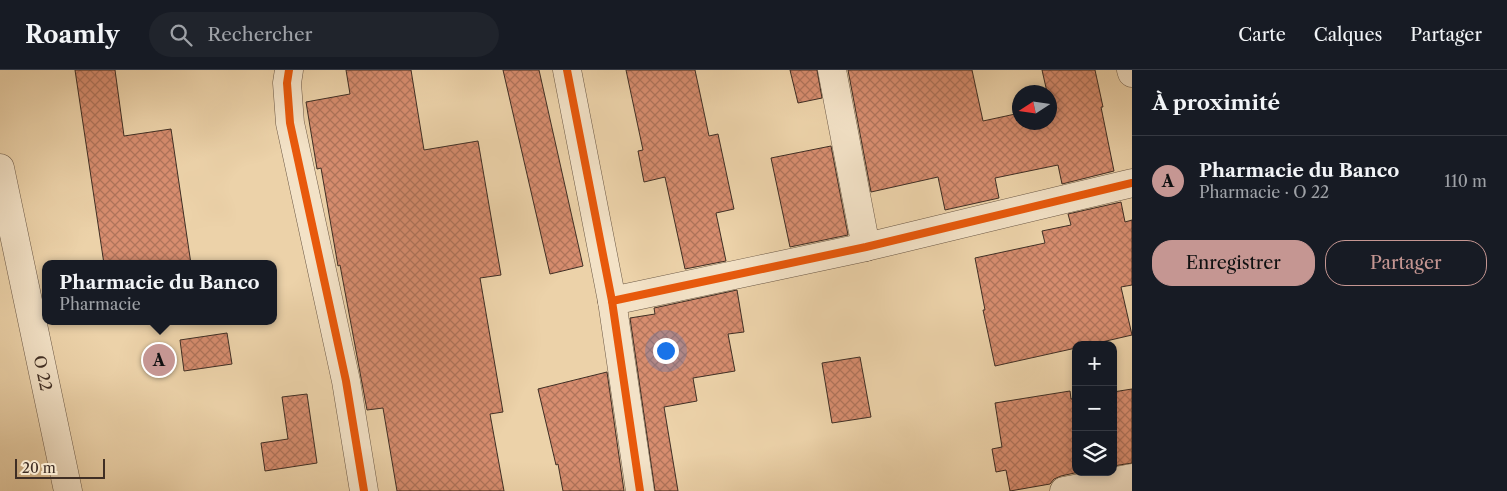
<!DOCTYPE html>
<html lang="fr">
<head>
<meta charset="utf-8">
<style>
	:root { --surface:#171b24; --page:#20242c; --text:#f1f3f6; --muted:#9ea1a6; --line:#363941; --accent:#c59692 }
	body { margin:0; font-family:"Libre Caslon Text",serif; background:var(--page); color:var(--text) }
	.controls { position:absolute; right:15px; bottom:15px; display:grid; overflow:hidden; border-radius:10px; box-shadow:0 2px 8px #0003 }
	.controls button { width:45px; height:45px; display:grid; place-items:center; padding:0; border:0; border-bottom:1px solid var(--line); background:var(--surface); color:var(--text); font:25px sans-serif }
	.compass { position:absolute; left:1012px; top:15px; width:45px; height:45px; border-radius:50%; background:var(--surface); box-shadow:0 2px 8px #0003; rotate:258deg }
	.scale { position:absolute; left:15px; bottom:12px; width:90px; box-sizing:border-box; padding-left:5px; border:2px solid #3f2e24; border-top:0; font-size:14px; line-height:18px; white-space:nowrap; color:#3f2e24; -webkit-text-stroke:4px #f3e2c7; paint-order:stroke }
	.you { position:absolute; left:665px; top:280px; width:18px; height:18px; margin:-12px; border:4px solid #fff; border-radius:50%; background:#1a73e8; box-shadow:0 0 0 8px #1a73e833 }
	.badge { display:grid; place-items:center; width:32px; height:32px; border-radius:50%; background:var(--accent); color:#111; font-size:16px; font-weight:700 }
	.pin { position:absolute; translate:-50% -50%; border:2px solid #fff; box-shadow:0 1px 5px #0006 }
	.popup { position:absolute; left:42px; top:190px; width:235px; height:65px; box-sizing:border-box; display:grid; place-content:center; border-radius:10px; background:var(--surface); filter:drop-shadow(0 1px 4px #0005); font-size:16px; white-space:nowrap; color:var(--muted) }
	.popup b { font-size:19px; color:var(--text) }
	.popup::after { content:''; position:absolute; left:50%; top:100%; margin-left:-10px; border:10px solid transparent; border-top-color:var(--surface) }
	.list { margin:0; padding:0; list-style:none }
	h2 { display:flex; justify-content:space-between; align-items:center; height:65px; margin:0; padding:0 20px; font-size:21px }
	h2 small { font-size:16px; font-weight:400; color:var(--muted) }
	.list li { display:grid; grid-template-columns:32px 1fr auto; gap:15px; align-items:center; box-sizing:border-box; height:90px; padding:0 20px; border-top:1px solid var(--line) }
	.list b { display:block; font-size:19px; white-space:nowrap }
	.list p { margin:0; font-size:16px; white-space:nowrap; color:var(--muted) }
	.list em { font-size:16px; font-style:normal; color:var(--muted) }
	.actions { display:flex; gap:10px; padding:15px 20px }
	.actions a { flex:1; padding:11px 0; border:1px solid var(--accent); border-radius:20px; text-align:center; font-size:18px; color:var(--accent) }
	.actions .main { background:var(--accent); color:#111 }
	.icon { flex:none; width:28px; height:28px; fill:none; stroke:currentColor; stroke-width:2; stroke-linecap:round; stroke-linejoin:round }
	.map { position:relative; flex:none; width:1132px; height:421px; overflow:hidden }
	header { display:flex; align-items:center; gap:30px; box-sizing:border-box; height:70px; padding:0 25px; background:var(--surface); border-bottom:1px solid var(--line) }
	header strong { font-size:24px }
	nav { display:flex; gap:28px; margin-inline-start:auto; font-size:18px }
	.search { width:350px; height:45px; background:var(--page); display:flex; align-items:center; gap:12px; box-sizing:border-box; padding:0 18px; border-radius:28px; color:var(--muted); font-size:19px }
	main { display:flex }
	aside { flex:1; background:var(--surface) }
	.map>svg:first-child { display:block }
</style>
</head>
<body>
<header>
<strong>Roamly</strong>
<div class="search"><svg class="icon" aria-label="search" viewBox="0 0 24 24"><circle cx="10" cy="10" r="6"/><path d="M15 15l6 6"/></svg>Rechercher</div>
<nav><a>Carte</a><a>Calques</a><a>Partager</a></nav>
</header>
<main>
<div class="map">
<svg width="1132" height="421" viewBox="0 0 1132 421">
	<defs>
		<pattern id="building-cross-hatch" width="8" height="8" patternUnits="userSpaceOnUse" patternTransform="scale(1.25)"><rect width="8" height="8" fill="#d78d6f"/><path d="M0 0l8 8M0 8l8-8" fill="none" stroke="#b0745b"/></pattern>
	</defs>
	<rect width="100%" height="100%" fill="#ecd2a9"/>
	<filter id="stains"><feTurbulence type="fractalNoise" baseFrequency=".004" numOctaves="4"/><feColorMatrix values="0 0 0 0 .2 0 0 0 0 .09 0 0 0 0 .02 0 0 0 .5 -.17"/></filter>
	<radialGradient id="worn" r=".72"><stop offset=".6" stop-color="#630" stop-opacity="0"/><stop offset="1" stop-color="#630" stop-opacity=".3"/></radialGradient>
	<g fill="url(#building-cross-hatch)" stroke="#3f2e24">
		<path d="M 75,0 L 115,0 L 124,66 L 171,59 L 191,194 L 104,194 Z"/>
		<path d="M 346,0 L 411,0 L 424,80 L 478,71 L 501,205 L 480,208 L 503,342 L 490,344 L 504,421 L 397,421 L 383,338 L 367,340 L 340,195 L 338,196 L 321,98 L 317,99 L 306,32 L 350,24 Z"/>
		<path d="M 503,0 L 539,0 L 583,196 L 550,204 Z"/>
		<path d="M 626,0 L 695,0 L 709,66 L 718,64 L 734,139 L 716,143 L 726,191 L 685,199 L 665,107 L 644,112 L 638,81 L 643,80 Z"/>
		<path d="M 790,0 L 817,0 L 822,28 L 798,33 Z"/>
		<path d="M 848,0 L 972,0 L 983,51 L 1020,43 L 1020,52 L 1050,52 L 1050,22 L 1047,22 L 1042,0 L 1095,0 L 1103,37 L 1101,37 L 1114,101 L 1062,114 L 1058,95 L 995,108 L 999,128 L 945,140 L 938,107 L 871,122 Z"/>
		<path d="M 831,76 L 848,165 L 790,177 L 771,88 Z"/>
		<path d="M 1121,132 L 1125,152 L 1132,150 L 1132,215 L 1121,217 L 1132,265 L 1089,275 L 1076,275 L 1076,278 L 995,296 L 983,240 L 985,240 L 975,188 L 1045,173 L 1042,161 L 1071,155 L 1068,144 Z"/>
		<path d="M 737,220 L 744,262 L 728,264 L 735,301 L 693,308 L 697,331 L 664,337 L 678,421 L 655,421 L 630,248 L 655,244 L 654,238 Z"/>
		<path d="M 227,263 L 232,294 L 184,301 L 180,270 Z"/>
		<path d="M 860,287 L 871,347 L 832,353 L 822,293 Z"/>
		<path d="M 607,302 L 624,421 L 563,421 L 558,394 L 556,395 L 538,319 Z"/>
		<path d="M 1132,319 L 1132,393 L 1113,396 L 1113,322 Z"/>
		<path d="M 1070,321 L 1071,329 L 1076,328 L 1076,402 L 1079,402 L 1061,406 L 1054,409 L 1050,414 L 1010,421 L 1006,400 L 996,402 L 992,379 L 1002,377 L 995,333 Z"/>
		<path d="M 307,324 L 317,393 L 265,401 L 261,373 L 288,369 L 282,327 Z"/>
	</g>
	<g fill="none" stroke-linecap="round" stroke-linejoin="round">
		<g stroke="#6a5745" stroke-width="29">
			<g id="minor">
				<path d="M 289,0 L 287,13 L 290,53 L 346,311 L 364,421"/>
				<path d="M 567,0 L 612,231 L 640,421"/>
				<path d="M 832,0 L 866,177"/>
				<path d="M 1131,0 L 1132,3"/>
				<path d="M 612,231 L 866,177 L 1132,113"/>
				<path d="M 1064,421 L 1132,408"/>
			</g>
		</g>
		<g stroke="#6a5745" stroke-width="29">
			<path id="tertiary" d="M 0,98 L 68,421"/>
		</g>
		<use href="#minor" stroke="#f3e2c7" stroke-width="28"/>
		<use href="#tertiary" stroke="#f3e2c7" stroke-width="28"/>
		<g stroke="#f3e2c7" stroke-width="11">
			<g id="cycleway">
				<path d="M 289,0 L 287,13 L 290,53 L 346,311 L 364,421"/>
				<path d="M 567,0 L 612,231 L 640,421"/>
				<path d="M 612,231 L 866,177 L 1132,113"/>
			</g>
		</g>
		<use href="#cycleway" stroke="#e8590c" stroke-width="8"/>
	</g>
	<g text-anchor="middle" stroke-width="5" stroke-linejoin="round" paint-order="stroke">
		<g font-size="16" fill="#3f2e24" stroke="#f3e2c7">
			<text transform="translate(43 303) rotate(78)" y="6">O 22</text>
		</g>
	</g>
	<rect width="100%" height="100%" filter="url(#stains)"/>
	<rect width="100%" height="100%" fill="url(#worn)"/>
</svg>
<div class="controls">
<button>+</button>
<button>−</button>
<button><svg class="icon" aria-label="layers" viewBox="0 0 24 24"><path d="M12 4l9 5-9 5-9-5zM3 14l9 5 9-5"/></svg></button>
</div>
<svg class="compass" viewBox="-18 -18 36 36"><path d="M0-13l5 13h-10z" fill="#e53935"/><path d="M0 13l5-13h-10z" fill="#9ea1a6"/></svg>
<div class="scale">20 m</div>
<div class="you"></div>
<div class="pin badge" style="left:159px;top:290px">A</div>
<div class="popup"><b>Pharmacie du Banco</b>Pharmacie</div>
</div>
<aside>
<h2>À proximité<small></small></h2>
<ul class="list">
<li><span class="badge">A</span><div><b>Pharmacie du Banco</b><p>Pharmacie · O 22</p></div><em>110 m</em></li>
</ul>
<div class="actions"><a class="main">Enregistrer</a><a>Partager</a></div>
</aside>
</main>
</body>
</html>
